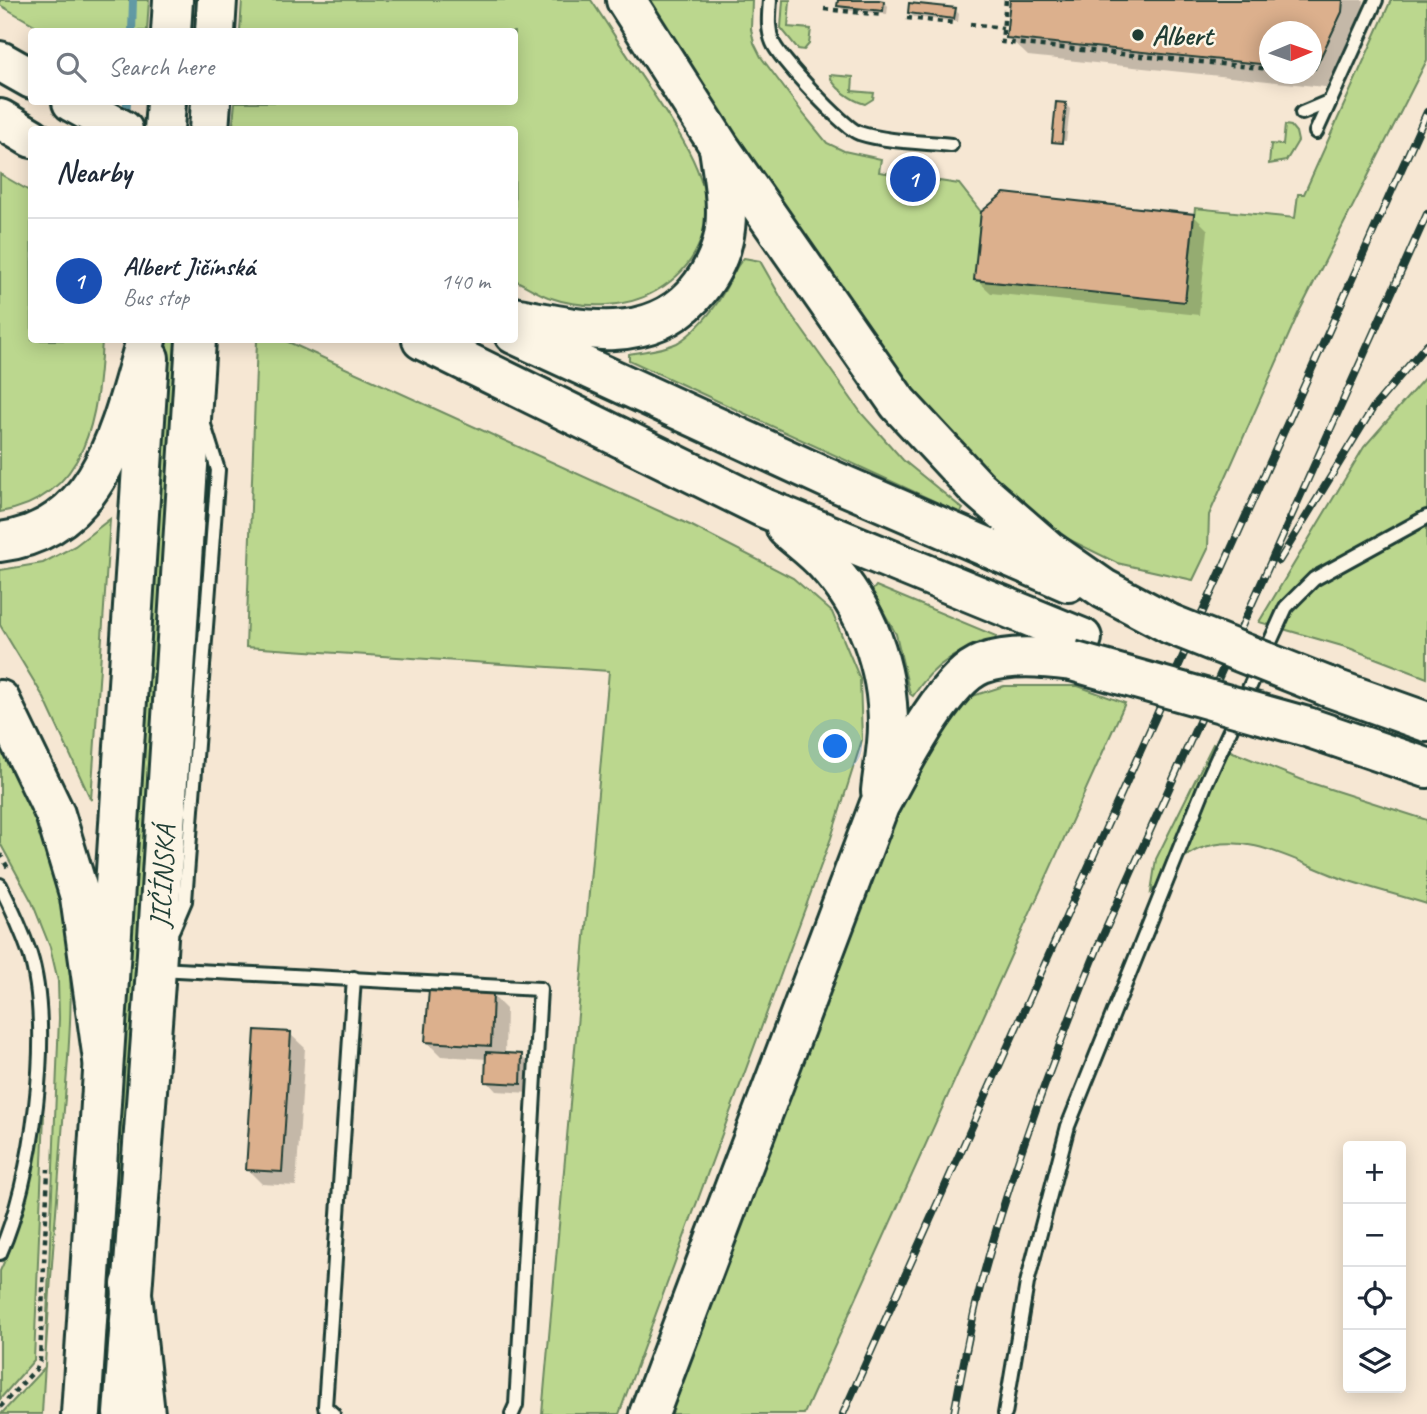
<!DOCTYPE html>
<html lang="en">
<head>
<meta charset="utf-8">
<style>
	:root { --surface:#fff; --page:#f6f6f7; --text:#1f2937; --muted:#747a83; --line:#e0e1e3; --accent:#1f3d34 }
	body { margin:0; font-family:Caveat,sans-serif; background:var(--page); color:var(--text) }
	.controls { position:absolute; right:21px; bottom:21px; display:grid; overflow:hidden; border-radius:7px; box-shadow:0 4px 18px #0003 }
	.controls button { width:63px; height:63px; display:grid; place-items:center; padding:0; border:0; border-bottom:2px solid var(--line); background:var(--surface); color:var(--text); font:35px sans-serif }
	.compass { position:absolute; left:1259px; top:21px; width:63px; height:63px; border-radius:50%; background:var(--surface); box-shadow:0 4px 18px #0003; rotate:88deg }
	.you { position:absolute; left:836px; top:747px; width:24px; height:24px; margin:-18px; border:5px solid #fff; border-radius:50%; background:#1a73e8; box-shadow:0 0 0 10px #1a73e833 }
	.badge { display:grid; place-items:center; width:46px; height:46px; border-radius:50%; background:var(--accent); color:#fff; font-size:23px; font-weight:700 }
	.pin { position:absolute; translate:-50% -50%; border:4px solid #fff; box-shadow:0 2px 7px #0006 }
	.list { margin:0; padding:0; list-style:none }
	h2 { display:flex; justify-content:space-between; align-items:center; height:91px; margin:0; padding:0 28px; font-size:30px }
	h2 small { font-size:23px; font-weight:400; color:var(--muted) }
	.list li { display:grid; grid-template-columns:46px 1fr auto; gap:21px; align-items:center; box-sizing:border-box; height:126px; padding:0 28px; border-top:2px solid var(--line) }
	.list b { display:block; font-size:26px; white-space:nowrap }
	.list p { margin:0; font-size:23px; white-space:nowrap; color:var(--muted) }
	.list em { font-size:23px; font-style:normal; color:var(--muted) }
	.icon { flex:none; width:38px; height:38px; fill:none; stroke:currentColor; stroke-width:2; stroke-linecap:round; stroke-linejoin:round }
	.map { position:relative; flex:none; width:1427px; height:1414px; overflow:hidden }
	.search { position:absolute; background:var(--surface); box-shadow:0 4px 18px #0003; left:28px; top:28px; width:490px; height:77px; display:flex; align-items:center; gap:18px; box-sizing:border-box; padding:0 24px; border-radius:7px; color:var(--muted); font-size:26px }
	.panel { position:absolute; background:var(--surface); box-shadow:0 4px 18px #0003; left:28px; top:126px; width:490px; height:217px; border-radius:7px }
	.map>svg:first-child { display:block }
</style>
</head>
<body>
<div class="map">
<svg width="1427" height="1414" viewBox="0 0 1427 1414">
	<rect width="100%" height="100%" fill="#f6e7d3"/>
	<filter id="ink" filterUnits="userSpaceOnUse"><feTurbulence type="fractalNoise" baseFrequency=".0143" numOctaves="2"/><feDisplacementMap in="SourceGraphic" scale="14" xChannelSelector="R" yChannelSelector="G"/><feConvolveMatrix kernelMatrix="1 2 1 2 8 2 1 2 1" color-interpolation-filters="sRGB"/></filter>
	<g filter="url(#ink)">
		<g fill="#bbd78e" stroke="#6d8a61" stroke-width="2">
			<path d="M 0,0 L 149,0 L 147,31 L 45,31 L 0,5 Z"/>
			<path d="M 242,0 L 591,0 C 611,30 630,60 650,89 C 668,117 689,145 700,177 C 716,224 698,267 656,291 C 625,309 582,309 548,297 C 536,292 525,285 515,280 L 514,130 L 244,130 L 233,124 L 235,102 L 514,102 L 514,32 L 240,31 Z"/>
			<path d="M 648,0 L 752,0 L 751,29 L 754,43 L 761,57 L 805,116 L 827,143 L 844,151 L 881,159 L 879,172 L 959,184 L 981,212 L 975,280 L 1185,301 L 1195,208 L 1295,218 L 1298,194 L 1304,194 L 1391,0 L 1427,0 L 1427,60 L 1298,314 L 1209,515 L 1208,549 L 1193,580 L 1117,563 L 1056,533 L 921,413 L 727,128 Z"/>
			<path d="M 783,0 L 790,0 L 788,27 L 811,29 L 809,44 L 804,50 L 798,49 L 781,28 Z"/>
			<path d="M 830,75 L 853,77 L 852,91 L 874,93 L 873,99 L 865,104 C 853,101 832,87 830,75 Z"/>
			<path d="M 1285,125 L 1291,126 L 1296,132 L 1298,141 L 1286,161 L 1269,164 L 1271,144 L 1283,145 Z"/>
			<path d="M 0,174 L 31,192 L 32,340 L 102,340 C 98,414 89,497 0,512 Z"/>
			<path d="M 744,258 L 760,261 L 788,310 L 862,414 L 903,460 L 963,509 L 960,513 L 629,360 L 629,354 C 644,351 663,350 677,343 C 692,335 714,310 722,295 C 730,283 734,267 744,258 Z"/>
			<path d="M 165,340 L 182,340 L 110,1414 L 92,1414 Z"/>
			<path d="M 257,340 L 284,340 L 692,526 L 793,578 L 832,612 L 860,679 L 862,740 L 831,838 L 619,1414 L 542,1414 L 609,671 L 246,647 Z"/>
			<path d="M 1427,375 L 1427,678 L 1349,648 L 1259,622 L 1364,447 Z"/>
			<path d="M 110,519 L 91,800 L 44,698 L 0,625 L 0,570 L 43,563 L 75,546 Z"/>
			<path d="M 876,586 L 996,636 L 994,644 C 958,646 932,667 913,696 L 910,694 L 896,634 L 872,591 Z"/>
			<path d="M 1004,686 L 1078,686 L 1125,703 L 804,1414 L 658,1414 L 911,776 L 960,700 Z"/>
			<path d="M 0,743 C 26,795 50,844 62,901 C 78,977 68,1057 62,1134 C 55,1227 47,1320 42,1414 L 1,1414 L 45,1367 L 59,1018 L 58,981 L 50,947 L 32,902 L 0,843 Z"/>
			<path d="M 1213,744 L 1305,781 L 1427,820 L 1427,904 C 1401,896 1375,889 1349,881 C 1302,866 1250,829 1199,849 C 1179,857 1166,876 1151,892 L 1156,859 Z"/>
			<path d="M 44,1114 L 34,1360 L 0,1399 L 0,1271 L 10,1249 L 25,1205 Z"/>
		</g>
		<g fill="#0003" fill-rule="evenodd">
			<path d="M 840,0 L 884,2 L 888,6 L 887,14 L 843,10 L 839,5 Z"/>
			<path d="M 1012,0 L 1364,0 L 1361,32 L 1334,88 L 1028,56 L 1008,37 ZM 1270,32 L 1312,32 L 1312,74 L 1270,74 Z"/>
			<path d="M 955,10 L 959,14 L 958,22 L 914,17 L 910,13 Z"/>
			<path d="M 1066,105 L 1070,109 L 1066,141 L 1056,140 L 1056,143 L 1054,141 Z"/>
			<path d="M 1193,215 L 1208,230 L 1199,315 L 991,293 L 976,279 Z"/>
			<path d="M 492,995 L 506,1009 L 505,1055 L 521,1056 L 531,1065 L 529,1093 L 496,1091 L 487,1081 L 488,1059 L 441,1056 L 427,1042 Z"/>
			<path d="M 290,1034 L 305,1048 L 296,1186 L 262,1184 L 248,1170 Z"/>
		</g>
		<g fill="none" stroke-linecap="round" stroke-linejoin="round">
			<g stroke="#629aa4" stroke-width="8">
				<path d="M 132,32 L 133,0"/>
				<path d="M 126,120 L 127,102"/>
			</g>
		</g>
		<g fill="#dcb08d" stroke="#1f3d34" stroke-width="2">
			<path d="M 838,0 L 879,0 L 884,1 L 883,11 L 837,6 Z"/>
			<path d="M 1010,0 L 1343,0 L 1342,12 L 1315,69 L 1312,69 L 1312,32 L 1270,32 L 1270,65 L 1006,38 Z"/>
			<path d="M 909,3 L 956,8 L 954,19 L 908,13 Z"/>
			<path d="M 1056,102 L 1066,103 L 1062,143 L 1052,142 Z"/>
			<path d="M 1004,193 L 1194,214 L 1185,302 L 974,280 L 981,212 Z"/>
			<path d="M 429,989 L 493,993 L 491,1046 L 425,1042 Z"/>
			<path d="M 255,1030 L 291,1032 L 282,1172 L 246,1170 Z"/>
			<path d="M 486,1052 L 522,1054 L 521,1084 L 485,1082 Z"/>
		</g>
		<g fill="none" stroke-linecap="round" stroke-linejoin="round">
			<g stroke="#1f3d34" stroke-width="18">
				<g id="lane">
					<path d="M 770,0 C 769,15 767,29 773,43 C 779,58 845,129 859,133 C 887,142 921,142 951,145"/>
					<path d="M 1302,113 L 1328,102"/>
					<path d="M 1316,132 L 1376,0"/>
					<path d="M 0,885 C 11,907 22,931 30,954 C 54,1030 32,1182 0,1253"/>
					<path d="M 173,929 L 185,901 L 218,470 L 204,425"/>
					<path d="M 159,969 L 540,989 L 516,1405 L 512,1414"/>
					<path d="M 333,1414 L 325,1407 L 354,978"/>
					<path d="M 1005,1414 L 1027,1283 L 1068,1126 L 1206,783 L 1286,607 L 1314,579 L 1427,517"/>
				</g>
			</g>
			<g stroke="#1f3d34" stroke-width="44">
				<g id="primary">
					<path d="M 171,32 L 173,0"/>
					<path d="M 215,32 L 217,0"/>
					<path d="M 164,130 L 166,102"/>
					<path d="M 209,130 L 211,102"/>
					<path d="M 81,1414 L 149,358"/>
					<path id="s1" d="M 123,1414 L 156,969 L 196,340"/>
				</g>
			</g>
			<g stroke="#1f3d34" stroke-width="44">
				<g id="highway">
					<path d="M 626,0 L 719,146 L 898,403 L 978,489 L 1048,550 L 1104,589 L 1170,624"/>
					<path d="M 0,61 L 32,79"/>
					<path d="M 72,102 L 123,130"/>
					<path d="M 0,119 L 32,138"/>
					<path d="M 514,317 C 575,329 645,347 693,296 C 708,279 718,262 723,240 C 730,211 723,177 719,148"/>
					<path d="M 514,334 L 827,478 L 1068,582"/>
					<path d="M 422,340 L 764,508 L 1082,638"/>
					<path d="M 786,528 C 799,540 815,551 826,564 C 867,608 888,667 888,726 C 888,748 883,770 881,791"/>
					<path d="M 0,542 C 103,529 122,422 146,340"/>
					<path d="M 1326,686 L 1427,722"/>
					<path d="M 0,700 L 55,814 L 80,897 L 103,1060"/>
					<path d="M 1307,727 L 1427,768"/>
					<path d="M 131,1284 L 145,1414"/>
					<path d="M 649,1414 L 879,806 C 899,770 944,678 982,664 C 1011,654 1042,657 1072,661"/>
				</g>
			</g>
			<g stroke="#1f3d34" stroke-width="4.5" stroke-dasharray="5 5" stroke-linecap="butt">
				<path d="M 1006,0 L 1002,42 L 1270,69"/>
				<path d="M 824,9 L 883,15"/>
				<path d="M 907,18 L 954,23"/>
				<path d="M 970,24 L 1003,28"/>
				<path d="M 0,854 L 8,868"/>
				<path d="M 0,1407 L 36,1369 L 40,1360 L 48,1169"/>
			</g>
			<use href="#lane" stroke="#fcf5e5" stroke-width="12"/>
			<use href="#primary" stroke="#fcf5e5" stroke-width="38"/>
			<use href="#highway" stroke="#fcf5e5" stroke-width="38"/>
			<g stroke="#1f3d34" stroke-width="8">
				<g id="rail">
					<path d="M 1279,561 L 1373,408 L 1427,344"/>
					<path d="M 843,1414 L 1427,112"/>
					<path d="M 954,1414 C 962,1371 970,1326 981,1284 C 1012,1167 1055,1054 1100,942 L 1427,214"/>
				</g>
			</g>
			<use href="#rail" stroke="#fcf5e5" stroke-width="5" stroke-dasharray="16" stroke-linecap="butt"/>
			<g stroke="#1f3d34" stroke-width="44" stroke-linecap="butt">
				<g id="highway-bridge">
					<path d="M 1170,624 L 1326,686"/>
					<path d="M 1072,661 L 1307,727"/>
				</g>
			</g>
			<use href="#highway-bridge" stroke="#fcf5e5" stroke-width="38"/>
		</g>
	</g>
	<circle fill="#1f3d34" stroke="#fcf5e5" stroke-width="2.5" cx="1138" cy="35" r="7"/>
	<g text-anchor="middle" stroke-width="5" stroke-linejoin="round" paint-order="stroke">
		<g font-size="28" font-weight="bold" fill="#1f3d34" stroke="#fcf5e5" text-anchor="start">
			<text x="1152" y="45">Albert</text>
		</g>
		<g font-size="28" fill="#1f3d34" stroke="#fcf5e5">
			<text dy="10" stroke="none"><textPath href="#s1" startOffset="539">JIČÍNSKÁ</textPath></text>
		</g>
	</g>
</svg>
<div class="controls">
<button>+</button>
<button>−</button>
<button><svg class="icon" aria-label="locate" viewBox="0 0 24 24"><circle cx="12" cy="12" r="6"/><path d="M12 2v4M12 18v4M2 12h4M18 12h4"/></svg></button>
<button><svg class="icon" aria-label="layers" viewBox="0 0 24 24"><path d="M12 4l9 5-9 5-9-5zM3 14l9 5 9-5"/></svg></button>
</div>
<svg class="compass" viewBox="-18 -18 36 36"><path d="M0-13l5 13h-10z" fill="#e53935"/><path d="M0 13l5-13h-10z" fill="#747a83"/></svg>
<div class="you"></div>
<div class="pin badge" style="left:913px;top:179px;background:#1a4fb4">1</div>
<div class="search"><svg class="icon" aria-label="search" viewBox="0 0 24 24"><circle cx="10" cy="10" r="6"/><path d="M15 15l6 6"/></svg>Search here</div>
<section class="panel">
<h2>Nearby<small></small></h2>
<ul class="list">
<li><span class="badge" style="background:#1a4fb4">1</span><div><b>Albert Jičínská</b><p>Bus stop</p></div><em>140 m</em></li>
</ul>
</section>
</div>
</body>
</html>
